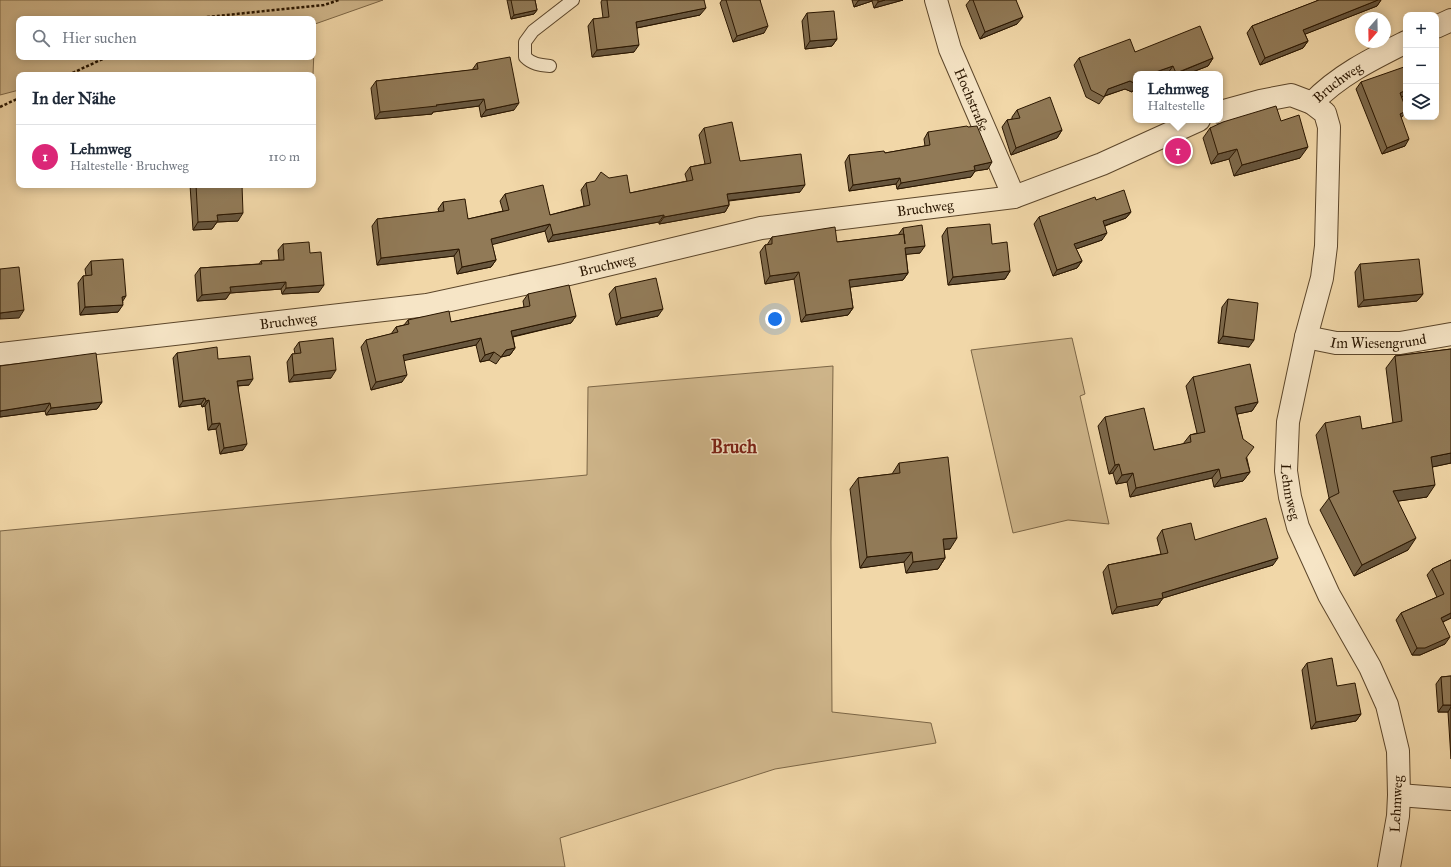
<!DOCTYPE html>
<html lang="de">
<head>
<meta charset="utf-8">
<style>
	:root { --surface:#fff; --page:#f2f2f3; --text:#1f2937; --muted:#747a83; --line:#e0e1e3; --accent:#db2777 }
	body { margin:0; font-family:"IM FELL Great Primer",serif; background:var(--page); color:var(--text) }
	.controls { position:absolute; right:12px; top:12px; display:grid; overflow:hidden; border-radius:8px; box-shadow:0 2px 10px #0003 }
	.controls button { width:36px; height:36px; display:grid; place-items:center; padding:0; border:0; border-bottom:1px solid var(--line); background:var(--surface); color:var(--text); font:20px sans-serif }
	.compass { position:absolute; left:1355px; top:12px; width:36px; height:36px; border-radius:50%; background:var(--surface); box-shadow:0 2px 10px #0003; rotate:200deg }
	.you { position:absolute; left:775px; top:319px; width:14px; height:14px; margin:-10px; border:3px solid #fff; border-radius:50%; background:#1a73e8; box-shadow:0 0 0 6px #1a73e833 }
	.badge { display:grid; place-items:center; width:26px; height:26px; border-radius:50%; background:var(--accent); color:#fff; font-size:13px; font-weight:700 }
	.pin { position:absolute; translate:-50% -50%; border:2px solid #fff; box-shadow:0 1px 4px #0006 }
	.popup { position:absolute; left:1133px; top:71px; width:90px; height:52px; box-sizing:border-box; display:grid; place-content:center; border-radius:8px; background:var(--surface); filter:drop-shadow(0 1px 3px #0005); font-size:13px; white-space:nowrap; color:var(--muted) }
	.popup b { font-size:15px; color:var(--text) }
	.popup::after { content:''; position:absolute; left:50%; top:100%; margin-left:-8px; border:8px solid transparent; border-top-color:var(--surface) }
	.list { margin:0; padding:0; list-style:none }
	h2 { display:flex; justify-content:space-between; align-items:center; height:52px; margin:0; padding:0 16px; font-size:17px }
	h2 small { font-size:13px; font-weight:400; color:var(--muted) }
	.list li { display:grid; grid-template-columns:26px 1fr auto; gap:12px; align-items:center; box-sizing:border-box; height:64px; padding:0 16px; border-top:1px solid var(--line) }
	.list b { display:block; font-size:15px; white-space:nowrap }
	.list p { margin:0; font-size:13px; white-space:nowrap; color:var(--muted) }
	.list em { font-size:13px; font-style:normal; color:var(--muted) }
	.icon { flex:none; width:22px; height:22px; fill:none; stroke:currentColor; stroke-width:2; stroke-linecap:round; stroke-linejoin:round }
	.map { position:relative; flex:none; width:1451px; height:867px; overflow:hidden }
	.search { position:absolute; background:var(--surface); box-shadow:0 2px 10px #0003; left:16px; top:16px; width:300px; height:44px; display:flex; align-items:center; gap:10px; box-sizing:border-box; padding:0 14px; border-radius:8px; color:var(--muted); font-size:15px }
	.panel { position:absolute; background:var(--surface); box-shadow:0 2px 10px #0003; left:16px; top:72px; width:300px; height:116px; border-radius:8px }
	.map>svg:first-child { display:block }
</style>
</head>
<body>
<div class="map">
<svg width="1451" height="867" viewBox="0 0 1451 867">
	<rect width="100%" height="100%" fill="#f1d7a8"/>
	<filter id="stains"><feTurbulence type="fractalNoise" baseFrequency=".005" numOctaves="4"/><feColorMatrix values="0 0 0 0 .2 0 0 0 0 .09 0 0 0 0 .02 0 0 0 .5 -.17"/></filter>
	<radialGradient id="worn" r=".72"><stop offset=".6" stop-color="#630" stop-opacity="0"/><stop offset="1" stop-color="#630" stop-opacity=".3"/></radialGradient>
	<g fill="#cfb68b" stroke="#7c6646" fill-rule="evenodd">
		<path d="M 0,0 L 383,0 L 315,24 L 313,75 L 19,75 L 19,90 L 0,95 ZM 19,19 L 313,19 L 313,57 L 19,57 Z"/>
		<path d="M 1072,338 L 1085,394 L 1080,396 L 1109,524 L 1068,520 L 1013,533 L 971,350 Z"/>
		<path d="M 833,366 L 831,542 L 832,712 L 931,723 L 936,743 L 775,769 L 560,838 L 565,867 L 0,867 L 0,531 L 587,475 L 588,387 Z"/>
	</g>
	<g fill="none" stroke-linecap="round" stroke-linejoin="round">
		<g stroke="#5c462a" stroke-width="14">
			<path id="lane" d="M 550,66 C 539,65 532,64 525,57 L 525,42 L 533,31 L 573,0"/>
		</g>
		<g stroke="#5c462a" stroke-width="24">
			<g id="street">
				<path id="s1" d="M 936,0 L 950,49 L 1014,197"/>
				<path d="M 1436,27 L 1451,20"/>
				<path id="s2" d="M 1312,103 C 1339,75 1372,59 1406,42"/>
				<path id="s3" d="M 1220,112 L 1260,101 L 1291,95 L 1312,103 L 1325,113 L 1329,127 L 1326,246 L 1322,278 L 1306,337 L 1288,422 L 1286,471 L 1290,497 L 1298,527 L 1329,595 L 1370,667 L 1387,705 L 1398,751 L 1399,795 L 1398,816 L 1389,867"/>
				<path id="s4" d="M 1306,337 L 1336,343 L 1400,343 L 1451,334"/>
				<path id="s5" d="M 0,354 L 427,305 L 565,275 L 761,228 L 1014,197 L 1102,164 L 1199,120"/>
				<path d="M 1399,795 L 1451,799"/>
			</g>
		</g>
		<g stroke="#2a1600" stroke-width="2.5" stroke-dasharray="3 2" stroke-linecap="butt">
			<path d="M 187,19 L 324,5 L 339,0"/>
			<path d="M 68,75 L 107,57"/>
			<path d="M 0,107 L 19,98"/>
		</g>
		<use href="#lane" stroke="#f6e5c6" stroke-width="12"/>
		<use href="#street" stroke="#f6e5c6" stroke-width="22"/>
	</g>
	<g fill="#7d694b" stroke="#2a1600">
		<path d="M 507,0 L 535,0 L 537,10 L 534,14 L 511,19 Z"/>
		<path d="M 602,0 L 704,0 L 700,15 L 637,28 L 634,52 L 592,57 L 588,26 L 593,19 L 603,18 L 601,2 Z"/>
		<path d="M 722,0 L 760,0 L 764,33 L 733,42 L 720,3 Z"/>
		<path d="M 852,0 L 903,0 L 874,8 L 872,1 L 854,7 Z"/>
		<path d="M 970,0 L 1016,0 L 1017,24 L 980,39 L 966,5 Z"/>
		<path d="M 1317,0 L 1381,0 L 1377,6 L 1305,34 L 1308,41 L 1303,48 L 1260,65 L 1247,33 L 1252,26 L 1317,1 Z"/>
		<path d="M 807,13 L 837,39 L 832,46 L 805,49 L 802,21 Z"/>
		<path d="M 1135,52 L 1213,58 L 1208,66 L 1187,74 L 1168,74 L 1168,73 L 1136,74 L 1136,86 L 1132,92 L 1125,89 L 1105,96 L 1099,104 L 1086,97 L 1074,65 L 1079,58 Z"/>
		<path d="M 477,63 L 514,110 L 481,117 L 479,106 L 433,112 L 432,114 L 375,119 L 371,88 L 376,81 L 472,70 Z"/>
		<path d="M 1361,82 L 1406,95 L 1402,97 L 1402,117 L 1401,118 L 1405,146 L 1382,154 L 1356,89 Z"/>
		<path d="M 1017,110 L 1062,130 L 1057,138 L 1011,155 L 1002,127 L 1007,120 L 1012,119 L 1012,117 Z"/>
		<path d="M 1281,121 L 1300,158 L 1234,176 L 1229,159 L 1211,164 L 1203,138 L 1210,128 Z"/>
		<path d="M 704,128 L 740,161 L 800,192 L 729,201 L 729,205 L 725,212 L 659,224 L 659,222 L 548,242 L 545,231 L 492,244 L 496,260 L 491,267 L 457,274 L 454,256 L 377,265 L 372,226 L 377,219 L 439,212 L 438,209 L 443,202 L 468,219 L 503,211 L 500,201 L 505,194 L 550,215 L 584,206 L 581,190 L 586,183 L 630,193 L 687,181 L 685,174 L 690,167 L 705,164 L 699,135 Z"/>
		<path d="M 928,132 L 988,169 L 975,171 L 971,177 L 897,189 L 896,184 L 849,191 L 845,162 L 849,155 L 885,153 L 925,146 L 924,139 Z"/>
		<path d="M 190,185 L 242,185 L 238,221 L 217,222 L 212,229 L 193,230 Z"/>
		<path d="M 1096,200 L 1131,212 L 1126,218 L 1105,226 L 1102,240 L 1076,249 L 1082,261 L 1077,268 L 1053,276 L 1034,224 L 1039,217 Z"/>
		<path d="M 903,228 L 920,253 L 906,254 L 908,273 L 903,280 L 850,287 L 853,308 L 848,315 L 801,322 L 794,279 L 765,284 L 760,252 L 765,245 L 767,245 L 772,237 L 837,242 L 898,235 Z"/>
		<path d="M 947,228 L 992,244 L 1010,271 L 1005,279 L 948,285 L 942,236 Z"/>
		<path d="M 283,244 L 310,253 L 319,292 L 282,294 L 281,289 L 230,293 L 226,299 L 197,301 L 195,275 L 200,268 L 259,264 L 261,261 L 279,260 L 278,250 Z"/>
		<path d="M 91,261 L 123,302 L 118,312 L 80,315 L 78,283 L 83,276 L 86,276 L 85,269 Z"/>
		<path d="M 1360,264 L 1423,294 L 1417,301 L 1358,307 L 1355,272 Z"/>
		<path d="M 615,287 L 658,316 L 616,325 L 609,294 Z"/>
		<path d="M 528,294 L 576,316 L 571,323 L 513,337 L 515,348 L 510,355 L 501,357 L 496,364 L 489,360 L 480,362 L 476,345 L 404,360 L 402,382 L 371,390 L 361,347 L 366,340 L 391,334 L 396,327 L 404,325 L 408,320 L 451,322 L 524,307 L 523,301 Z"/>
		<path d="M 1228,299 L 1249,347 L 1218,343 L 1222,307 Z"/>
		<path d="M 299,342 L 331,378 L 289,382 L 287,362 L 292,354 L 295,354 L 294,349 Z"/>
		<path d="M 1451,349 L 1451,463 L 1432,467 L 1427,497 L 1398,501 L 1408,550 L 1354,576 L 1320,510 L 1329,498 L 1316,435 L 1325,423 L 1362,429 L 1393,423 L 1386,368 L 1395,356 Z"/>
		<path d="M 177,353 L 218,359 L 249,385 L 238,386 L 243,450 L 220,454 L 216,429 L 208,430 L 205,406 L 202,407 L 201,404 L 179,407 L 173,358 Z"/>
		<path d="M 0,366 L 102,402 L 97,409 L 46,415 L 45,411 L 0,417 Z"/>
		<path d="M 1193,377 L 1258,402 L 1252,411 L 1237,414 L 1250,472 L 1243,481 L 1214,487 L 1212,478 L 1130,497 L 1127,482 L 1116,484 L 1113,473 L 1109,474 L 1098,426 L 1105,417 L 1154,450 L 1183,444 L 1190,435 L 1197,433 L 1186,386 Z"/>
		<path d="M 899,463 L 950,549 L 944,549 L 945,558 L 938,569 L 906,573 L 904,562 L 860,568 L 850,489 L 858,478 L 892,474 Z"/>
		<path d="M 1162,530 L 1195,540 L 1273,565 L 1163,598 L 1158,605 L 1112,614 L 1103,572 L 1108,565 L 1161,554 L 1157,538 Z"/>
		<path d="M 1451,560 L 1451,618 L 1443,622 L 1445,644 L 1420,655 L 1412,655 L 1396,620 L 1401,613 L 1437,597 L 1427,575 L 1432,569 Z"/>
		<path d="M 1307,663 L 1361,714 L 1356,721 L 1311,729 L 1302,670 Z"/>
		<path d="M 1451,676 L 1451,759 L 1448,712 L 1438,712 L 1436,684 L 1441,677 Z"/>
	</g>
	<g fill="#66553d" stroke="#2a1600">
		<path d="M 860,0 L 872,0 L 872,1 L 854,7 L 858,1 Z"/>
		<path d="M 885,0 L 903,0 L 874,8 L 878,2 Z"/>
		<path d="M 1378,0 L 1381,0 L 1377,6 L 1298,37 L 1303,30 Z"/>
		<path d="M 706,8 L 700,15 L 631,29 L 636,22 Z"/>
		<path d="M 537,10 L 534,14 L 511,19 L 514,15 Z"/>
		<path d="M 1023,17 L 1017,24 L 980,39 L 985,32 Z"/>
		<path d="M 768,26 L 764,33 L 733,42 L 737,36 Z"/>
		<path d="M 837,39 L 832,46 L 805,49 L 810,41 Z"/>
		<path d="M 1308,41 L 1303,48 L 1260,65 L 1265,58 Z"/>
		<path d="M 639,45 L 634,52 L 592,57 L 597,50 Z"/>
		<path d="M 1213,58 L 1208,66 L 1187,74 L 1175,74 Z"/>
		<path d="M 1173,66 L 1168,73 L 1165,74 L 1150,74 Z"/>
		<path d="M 1130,81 L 1136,84 L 1136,86 L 1132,92 L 1125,89 L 1104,96 L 1108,89 Z"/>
		<path d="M 1406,90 L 1406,95 L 1396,99 L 1400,93 Z"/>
		<path d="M 484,99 L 479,106 L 433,112 L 432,114 L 375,119 L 380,112 Z"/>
		<path d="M 519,103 L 514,110 L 481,117 L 486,110 Z"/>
		<path d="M 1406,111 L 1402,117 L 1395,120 L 1400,114 Z"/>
		<path d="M 1062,130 L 1057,138 L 1011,155 L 1016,148 Z"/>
		<path d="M 1409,139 L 1405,146 L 1382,154 L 1387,148 Z"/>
		<path d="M 1308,147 L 1300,158 L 1234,176 L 1242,165 Z"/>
		<path d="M 1237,149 L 1229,159 L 1211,164 L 1218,154 Z"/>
		<path d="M 992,162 L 988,169 L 975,171 L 971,177 L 897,189 L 901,183 L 974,166 Z"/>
		<path d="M 900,178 L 896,184 L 849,191 L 853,185 Z"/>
		<path d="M 805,185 L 800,192 L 723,201 L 727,194 Z"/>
		<path d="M 729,205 L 725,212 L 659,224 L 664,217 Z"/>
		<path d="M 1131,212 L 1126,218 L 1098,228 L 1103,221 Z"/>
		<path d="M 243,213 L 238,221 L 217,222 L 212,229 L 193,230 L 198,222 L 217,215 Z"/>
		<path d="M 664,215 L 659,222 L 548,242 L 553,235 Z"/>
		<path d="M 550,224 L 545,231 L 487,246 L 491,239 Z"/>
		<path d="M 1107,233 L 1102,240 L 1070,251 L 1074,244 Z"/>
		<path d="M 925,246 L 920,253 L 900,255 L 905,248 Z"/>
		<path d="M 459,249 L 454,256 L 377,265 L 381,258 Z"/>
		<path d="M 496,260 L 491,267 L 457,274 L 462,267 Z"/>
		<path d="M 1082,261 L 1077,268 L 1053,276 L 1057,270 Z"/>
		<path d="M 1010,271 L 1005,279 L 948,285 L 953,277 Z"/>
		<path d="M 799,272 L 794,279 L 765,284 L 770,276 Z"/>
		<path d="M 908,273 L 903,280 L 844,288 L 849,280 Z"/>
		<path d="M 286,282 L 281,289 L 230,293 L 226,299 L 197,301 L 202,295 L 230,287 Z"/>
		<path d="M 324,285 L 319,292 L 282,294 L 286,288 Z"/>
		<path d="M 1423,294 L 1417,301 L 1358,307 L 1364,300 Z"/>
		<path d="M 126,296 L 121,304 L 122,297 Z"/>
		<path d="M 123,305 L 118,312 L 80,315 L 85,307 Z"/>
		<path d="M 853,308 L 848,315 L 801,322 L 806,315 Z"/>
		<path d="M 663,309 L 658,316 L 616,325 L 621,318 Z"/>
		<path d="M 24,310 L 19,318 L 0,319 L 0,313 Z"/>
		<path d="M 576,316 L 571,323 L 506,338 L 511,331 Z"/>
		<path d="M 1223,336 L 1254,340 L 1249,347 L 1218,343 Z"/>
		<path d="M 481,338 L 476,345 L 398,362 L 403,355 Z"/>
		<path d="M 515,348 L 510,355 L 501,357 L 506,350 Z"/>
		<path d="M 494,352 L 489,360 L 480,362 L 485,355 Z"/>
		<path d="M 336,370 L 331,378 L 289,382 L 294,375 Z"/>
		<path d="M 407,375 L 402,382 L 371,390 L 376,382 Z"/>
		<path d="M 253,379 L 249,385 L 233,386 L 237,381 Z"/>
		<path d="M 205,398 L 201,404 L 179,407 L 183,401 Z"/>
		<path d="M 209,400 L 205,406 L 202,407 L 206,401 Z"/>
		<path d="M 102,402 L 97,409 L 46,415 L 51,408 Z"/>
		<path d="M 1258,402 L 1252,411 L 1228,416 L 1235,407 Z"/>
		<path d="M 50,403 L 45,411 L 0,417 L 0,411 Z"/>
		<path d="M 220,423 L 216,429 L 208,430 L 212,424 Z"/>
		<path d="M 247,444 L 243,450 L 220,454 L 224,448 Z"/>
		<path d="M 1451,453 L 1451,463 L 1423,469 L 1431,457 Z"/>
		<path d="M 1119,464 L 1113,473 L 1109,474 L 1115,465 Z"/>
		<path d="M 1219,469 L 1212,478 L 1130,497 L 1136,488 Z"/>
		<path d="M 1250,472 L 1243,481 L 1214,487 L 1221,478 Z"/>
		<path d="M 1133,473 L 1127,482 L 1116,484 L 1122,475 Z"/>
		<path d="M 1435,485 L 1427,497 L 1385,503 L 1393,491 Z"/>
		<path d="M 957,538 L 950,549 L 936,550 L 943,539 Z"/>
		<path d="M 1416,538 L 1408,550 L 1354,576 L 1362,565 Z"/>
		<path d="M 912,552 L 904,562 L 860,568 L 867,557 Z"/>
		<path d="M 945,558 L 938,569 L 906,573 L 913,562 Z"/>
		<path d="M 1278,558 L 1273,565 L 1163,598 L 1158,605 L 1112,614 L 1117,607 L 1162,593 Z"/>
		<path d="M 1451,613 L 1451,618 L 1436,625 L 1441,618 Z"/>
		<path d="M 1450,637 L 1445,644 L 1420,655 L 1412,655 L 1417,648 Z"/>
		<path d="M 1443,705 L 1451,705 L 1451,707 L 1448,712 L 1438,712 Z"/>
		<path d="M 1361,714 L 1356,721 L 1311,729 L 1316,722 Z"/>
	</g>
	<g fill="#917a57" stroke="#2a1600">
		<path d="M 511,0 L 535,0 L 537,10 L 514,15 Z"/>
		<path d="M 607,0 L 704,0 L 706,8 L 636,22 L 639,45 L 597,50 L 593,19 L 609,17 Z"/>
		<path d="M 726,0 L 760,0 L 768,26 L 737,36 Z"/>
		<path d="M 878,0 L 885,0 L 878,2 Z"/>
		<path d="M 973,0 L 1016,0 L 1023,17 L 985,32 Z"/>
		<path d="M 1319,0 L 1378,0 L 1303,30 L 1308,41 L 1265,58 L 1252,26 Z"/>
		<path d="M 834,11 L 837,39 L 810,41 L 807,13 Z"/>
		<path d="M 1200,26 L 1213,58 L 1176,73 L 1173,66 L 1150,74 L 1136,74 L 1136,84 L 1130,81 L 1108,89 L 1104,97 L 1091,90 L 1079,58 L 1130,39 L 1135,52 Z"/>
		<path d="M 510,57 L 519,103 L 486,110 L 484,99 L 436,105 L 437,106 L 380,112 L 376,81 L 478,69 L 477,63 Z"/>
		<path d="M 1404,67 L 1406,72 L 1406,90 L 1400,93 L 1406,109 L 1406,111 L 1400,114 L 1409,139 L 1387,148 L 1361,82 Z"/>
		<path d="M 1050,97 L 1062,130 L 1016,148 L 1007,120 L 1020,118 L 1017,110 Z"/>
		<path d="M 1276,106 L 1281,121 L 1299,115 L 1308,147 L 1242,165 L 1237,149 L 1218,154 L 1210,128 L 1223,122 Z"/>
		<path d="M 732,122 L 740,161 L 801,154 L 805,185 L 727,194 L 729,205 L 664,217 L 664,215 L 553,235 L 550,224 L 491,239 L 496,260 L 462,267 L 459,249 L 381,258 L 377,219 L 444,211 L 443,202 L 465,199 L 468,219 L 509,210 L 505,194 L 543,185 L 550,215 L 590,205 L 586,183 L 595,181 L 601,172 L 609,178 L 627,175 L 630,193 L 693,180 L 690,167 L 711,163 L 704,128 Z"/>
		<path d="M 967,126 L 968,127 L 977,126 L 992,162 L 974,166 L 975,170 L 901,183 L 900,178 L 853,185 L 849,155 L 884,151 L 885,153 L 930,145 L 928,132 Z"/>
		<path d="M 196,185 L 242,185 L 243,213 L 217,215 L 218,221 L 198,222 Z"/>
		<path d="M 1124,190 L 1131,212 L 1103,221 L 1107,233 L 1074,244 L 1082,261 L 1057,270 L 1039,217 L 1095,197 L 1096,200 Z"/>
		<path d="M 990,224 L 992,244 L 1007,242 L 1010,271 L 953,277 L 947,228 Z"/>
		<path d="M 922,225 L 925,246 L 905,248 L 908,273 L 849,280 L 853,308 L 806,315 L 799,272 L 770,276 L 765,245 L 772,244 L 772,237 L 835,227 L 837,242 L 904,234 L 905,244 L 903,228 Z"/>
		<path d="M 309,242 L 310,253 L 321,252 L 324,285 L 286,288 L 286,282 L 230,287 L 231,292 L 202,295 L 200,268 L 262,264 L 261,261 L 284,260 L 283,244 Z"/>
		<path d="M 123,259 L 126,296 L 122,297 L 123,305 L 85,307 L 83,276 L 92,275 L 91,261 Z"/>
		<path d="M 1419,259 L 1423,294 L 1364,300 L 1360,264 Z"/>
		<path d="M 19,267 L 24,310 L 0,313 L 0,269 Z"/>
		<path d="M 656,278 L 663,309 L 621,318 L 615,287 Z"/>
		<path d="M 569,285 L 576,316 L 511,331 L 515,348 L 506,350 L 501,357 L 494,352 L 485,355 L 481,338 L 403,355 L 407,375 L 376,382 L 366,340 L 398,332 L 396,327 L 409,324 L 408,320 L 449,311 L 451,322 L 530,306 L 528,294 Z"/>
		<path d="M 1228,299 L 1258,303 L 1254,340 L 1223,336 Z"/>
		<path d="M 333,338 L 336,370 L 294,375 L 292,354 L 301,353 L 299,342 Z"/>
		<path d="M 217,347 L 218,359 L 250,356 L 253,379 L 237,381 L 247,444 L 224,448 L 220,423 L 212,424 L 209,400 L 206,401 L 205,398 L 183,401 L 177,353 Z"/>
		<path d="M 1451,349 L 1451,453 L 1431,457 L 1435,485 L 1393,491 L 1416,538 L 1362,565 L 1329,498 L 1339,493 L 1325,423 L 1360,416 L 1362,429 L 1402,421 L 1395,356 Z"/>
		<path d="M 96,353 L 102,402 L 51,408 L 50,403 L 0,411 L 0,366 Z"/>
		<path d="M 1250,364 L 1258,402 L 1235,407 L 1243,439 L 1254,447 L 1246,458 L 1250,472 L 1221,478 L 1219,469 L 1136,488 L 1133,473 L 1122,475 L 1119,464 L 1115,465 L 1105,417 L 1144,408 L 1154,450 L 1191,442 L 1190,435 L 1205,432 L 1193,377 Z"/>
		<path d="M 948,457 L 957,538 L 943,539 L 945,558 L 913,562 L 912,552 L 867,557 L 858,478 L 900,473 L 899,463 Z"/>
		<path d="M 1266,518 L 1278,558 L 1162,593 L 1163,598 L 1117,607 L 1108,565 L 1168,553 L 1162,530 L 1191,523 L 1195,540 Z"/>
		<path d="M 1451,560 L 1451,613 L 1441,618 L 1450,637 L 1425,648 L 1417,648 L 1401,613 L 1444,594 L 1432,569 Z"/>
		<path d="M 1332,658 L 1337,686 L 1355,683 L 1361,714 L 1316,722 L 1307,663 Z"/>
		<path d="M 1451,676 L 1451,705 L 1443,705 L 1441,677 Z"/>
	</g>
	<g text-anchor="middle" stroke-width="3" stroke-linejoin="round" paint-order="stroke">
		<g font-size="14" fill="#2a1600" stroke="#f6e5c6">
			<text dy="5" stroke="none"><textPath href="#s2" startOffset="33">Bruchweg</textPath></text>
			<text dy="5" stroke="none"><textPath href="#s1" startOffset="106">Hochstraße</textPath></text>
			<text dy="5" stroke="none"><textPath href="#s5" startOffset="938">Bruchweg</textPath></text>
			<text dy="5" stroke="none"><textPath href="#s5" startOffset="614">Bruchweg</textPath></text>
			<text dy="5" stroke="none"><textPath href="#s5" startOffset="290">Bruchweg</textPath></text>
			<text dy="5" stroke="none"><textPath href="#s4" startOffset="73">Im Wiesengrund</textPath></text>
			<text dy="5" stroke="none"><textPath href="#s3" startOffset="496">Lehmweg</textPath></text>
			<text transform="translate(1396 804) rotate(-87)" y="5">Lehmweg</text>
		</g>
		<g font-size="18" font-weight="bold" fill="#7a1f14" stroke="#f6e5c6">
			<text x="734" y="453">Bruch</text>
		</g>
	</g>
	<rect width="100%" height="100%" filter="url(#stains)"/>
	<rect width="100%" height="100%" fill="url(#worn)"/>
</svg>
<div class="controls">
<button>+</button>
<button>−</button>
<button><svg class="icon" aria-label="layers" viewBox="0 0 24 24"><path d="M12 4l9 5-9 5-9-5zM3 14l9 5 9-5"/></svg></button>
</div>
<svg class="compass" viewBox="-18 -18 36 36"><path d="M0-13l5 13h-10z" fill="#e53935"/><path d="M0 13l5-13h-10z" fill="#747a83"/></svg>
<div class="you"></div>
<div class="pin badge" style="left:1178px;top:151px">1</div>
<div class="popup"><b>Lehmweg</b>Haltestelle</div>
<div class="search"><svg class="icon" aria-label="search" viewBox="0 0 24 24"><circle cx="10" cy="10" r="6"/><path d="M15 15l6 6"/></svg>Hier suchen</div>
<section class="panel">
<h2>In der Nähe<small></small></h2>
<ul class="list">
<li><span class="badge">1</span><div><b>Lehmweg</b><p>Haltestelle · Bruchweg</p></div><em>110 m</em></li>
</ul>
</section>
</div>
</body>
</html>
